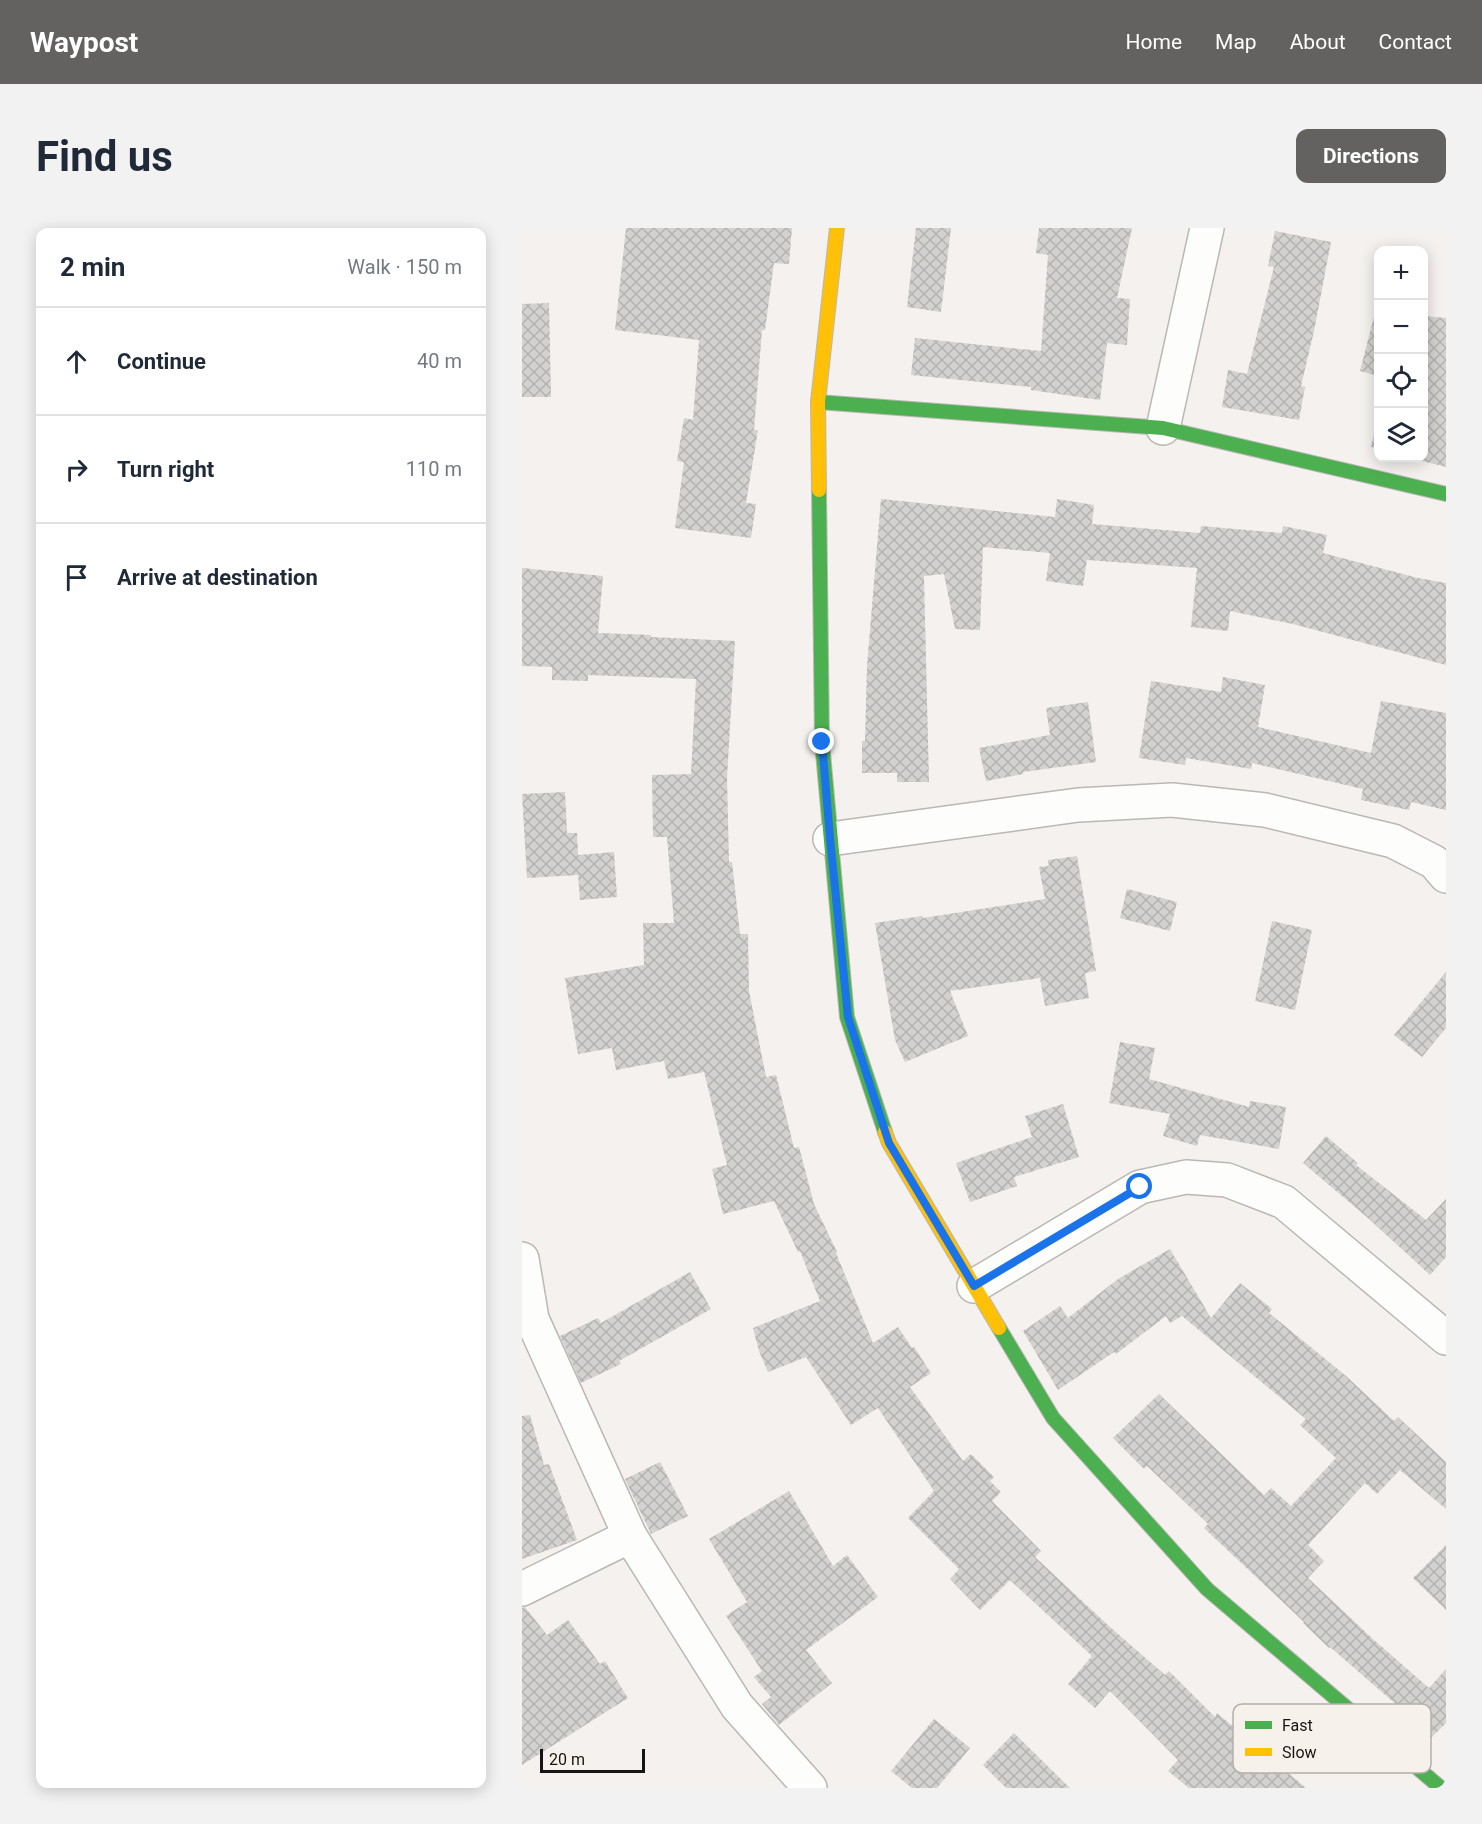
<!DOCTYPE html>
<html lang="en">
<head>
<meta charset="utf-8">
<style>
	:root { --surface:#fff; --page:#f2f2f3; --text:#1f2937; --muted:#747a83; --line:#e0e1e3; --accent:#646260 }
	body { margin:0; font-family:Roboto,sans-serif; background:var(--page); color:var(--text) }
	.controls { position:absolute; right:18px; top:18px; display:grid; overflow:hidden; border-radius:12px; box-shadow:0 3px 15px #0003 }
	.controls button { width:54px; height:54px; display:grid; place-items:center; padding:0; border:0; border-bottom:2px solid var(--line); background:var(--surface); color:var(--text); font:30px sans-serif }
	.scale { position:absolute; left:18px; bottom:15px; width:105px; box-sizing:border-box; padding-left:6px; border:3px solid #171513; border-top:0; font-size:16px; line-height:21px; white-space:nowrap; color:#171513; -webkit-text-stroke:4px #f7f1eb; paint-order:stroke }
	.stop { position:absolute; width:18px; height:18px; margin:-14px; border:4px solid #1a73e8; border-radius:50%; background:#fff }
	.stop.end { background:#1a73e8; border-color:#fff; box-shadow:0 2px 6px #0008 }
	.list { margin:0; padding:0; list-style:none }
	h2 { display:flex; justify-content:space-between; align-items:center; height:78px; margin:0; padding:0 24px; font-size:26px }
	h2 small { font-size:20px; font-weight:400; color:var(--muted) }
	.list li { display:grid; grid-template-columns:39px 1fr auto; gap:18px; align-items:center; box-sizing:border-box; height:108px; padding:0 24px; border-top:2px solid var(--line) }
	.list b { display:block; font-size:22px; white-space:nowrap }
	.list em { font-size:20px; font-style:normal; color:var(--muted) }
	.icon { flex:none; width:33px; height:33px; fill:none; stroke:currentColor; stroke-width:2; stroke-linecap:round; stroke-linejoin:round }
	.map { position:relative; flex:none; width:924px; height:1560px; overflow:hidden; border-radius:12px }
	header { display:flex; align-items:center; gap:36px; box-sizing:border-box; height:84px; padding:0 30px; background:var(--accent); color:#fff }
	header strong { font-size:28px }
	nav { display:flex; gap:33px; margin-inline-start:auto; font-size:21px }
	.intro { display:flex; align-items:center; justify-content:space-between; box-sizing:border-box; height:144px; padding:0 36px }
	h1 { margin:0; font-size:42px }
	.button { padding:15px 27px; border-radius:12px; background:var(--accent); color:#fff; font-size:21px; font-weight:700 }
	main { display:flex; gap:36px; padding:0 36px }
	aside { flex:1; background:var(--surface); border-radius:12px; box-shadow:0 3px 15px #0003 }
	.map>svg:first-child { display:block }
</style>
</head>
<body>
<header>
<strong>Waypost</strong>
<nav><a>Home</a><a>Map</a><a>About</a><a>Contact</a></nav>
</header>
<div class="intro"><h1>Find us</h1><a class="button">Directions</a></div>
<main>
<aside>
<h2>2 min<small>Walk · 150 m</small></h2>
<ul class="list">
<li><svg class="icon" aria-label="ahead" viewBox="0 0 24 24"><path d="M12 20V5M6 11l6-6 6 6"/></svg><div><b>Continue</b></div><em>40 m</em></li>
<li><svg class="icon" aria-label="right" viewBox="0 0 24 24"><path d="M7 20v-9h11M14 6l5 5-5 5"/></svg><div><b>Turn right</b></div><em>110 m</em></li>
<li><svg class="icon" aria-label="arrive" viewBox="0 0 24 24"><path d="M6 21V4h12l-3 4 3 4H6"/></svg><div><b>Arrive at destination</b></div></li>
</ul>
</aside>
<div class="map">
<svg width="924" height="1560" viewBox="0 0 924 1560">
	<defs>
		<pattern id="building-cross-hatch" width="8" height="8" patternUnits="userSpaceOnUse" patternTransform="scale(1.5)"><rect width="8" height="8" fill="#d4d2cf"/><path d="M0 0l8 8M0 8l8-8" fill="none" stroke="#b5b3b1"/></pattern>
	</defs>
	<rect width="100%" height="100%" fill="#f4f1ee"/>
	<g fill="url(#building-cross-hatch)">
		<path d="M 104,0 L 270,0 L 267,36 L 252,35 L 243,102 L 240,102 L 232,202 L 236,202 L 224,275 L 234,276 L 229,310 L 153,300 L 162,234 L 155,233 L 162,190 L 171,192 L 177,112 L 93,102 Z"/>
		<path d="M 394,0 L 429,0 L 419,84 L 385,79 Z"/>
		<path d="M 517,0 L 610,0 L 595,70 L 608,71 L 605,117 L 585,115 L 578,172 L 509,162 L 509,159 L 389,147 L 393,110 L 519,123 L 526,27 L 514,25 Z"/>
		<path d="M 753,3 L 809,14 L 792,103 L 779,158 L 783,159 L 777,192 L 700,179 L 706,142 L 725,146 L 752,39 L 746,38 Z"/>
		<path d="M 27,75 L 29,169 L 0,169 L 0,76 Z"/>
		<path d="M 853,85 L 856,86 L 856,148 L 838,143 Z"/>
		<path d="M 902,88 L 924,90 L 924,239 L 889,230 L 902,230 Z"/>
		<path d="M 856,188 L 856,221 L 849,219 Z"/>
		<path d="M 359,271 L 533,289 L 535,271 L 572,277 L 570,296 L 678,305 L 679,298 L 760,305 L 761,298 L 805,307 L 801,325 L 896,350 L 924,355 L 924,437 L 771,396 L 708,383 L 706,403 L 669,399 L 675,340 L 565,332 L 561,358 L 524,353 L 528,325 L 461,319 L 458,402 L 433,401 L 422,346 L 402,348 L 407,554 L 375,554 L 375,545 L 340,545 L 340,513 L 343,513 L 345,438 Z"/>
		<path d="M 0,340 L 81,348 L 76,405 L 129,407 L 129,409 L 213,413 L 205,550 L 207,634 L 210,634 L 218,706 L 226,706 L 227,763 L 244,849 L 254,847 L 272,920 L 277,919 L 292,976 L 315,1024 L 314,1025 L 351,1115 L 376,1099 L 390,1120 L 392,1119 L 409,1145 L 388,1159 L 441,1233 L 449,1226 L 472,1249 L 468,1253 L 479,1264 L 470,1273 L 519,1323 L 513,1329 L 588,1399 L 643,1447 L 647,1443 L 693,1489 L 695,1485 L 784,1560 L 667,1560 L 646,1543 L 656,1532 L 588,1463 L 573,1480 L 546,1456 L 570,1428 L 488,1352 L 458,1382 L 428,1351 L 437,1341 L 386,1290 L 412,1263 L 356,1180 L 329,1197 L 284,1129 L 246,1144 L 237,1123 L 231,1100 L 298,1073 L 278,1023 L 276,1024 L 252,973 L 201,986 L 190,941 L 205,937 L 182,844 L 146,851 L 142,833 L 94,842 L 90,820 L 56,826 L 43,750 L 122,737 L 121,695 L 152,695 L 145,609 L 131,609 L 130,547 L 169,546 L 174,451 L 66,447 L 66,453 L 30,452 L 30,439 L 0,438 Z"/>
		<path d="M 701,449 L 743,457 L 736,499 L 849,525 L 859,473 L 924,485 L 924,582 L 889,574 L 887,582 L 839,572 L 841,561 L 730,535 L 729,541 L 664,530 L 663,537 L 617,530 L 629,453 L 699,464 Z"/>
		<path d="M 566,474 L 574,534 L 501,544 L 501,546 L 464,553 L 457,520 L 528,507 L 524,480 Z"/>
		<path d="M 43,564 L 45,605 L 55,605 L 56,627 L 92,624 L 95,669 L 58,672 L 56,647 L 5,650 L 0,566 Z"/>
		<path d="M 555,628 L 574,743 L 563,745 L 567,770 L 523,778 L 518,750 L 428,763 L 446,808 L 383,834 L 373,812 L 353,695 L 400,688 L 401,690 L 523,671 L 517,639 L 527,638 L 526,632 Z"/>
		<path d="M 605,661 L 655,674 L 648,703 L 598,690 Z"/>
		<path d="M 750,693 L 790,702 L 773,782 L 733,773 Z"/>
		<path d="M 924,744 L 924,800 L 900,829 L 872,807 Z"/>
		<path d="M 598,814 L 633,820 L 627,851 L 727,879 L 728,873 L 764,879 L 757,921 L 678,907 L 675,918 L 641,908 L 648,886 L 587,875 Z"/>
		<path d="M 541,876 L 557,929 L 492,949 L 495,958 L 448,974 L 434,935 L 510,909 L 503,888 Z"/>
		<path d="M 804,908 L 836,935 L 834,937 L 904,992 L 924,971 L 924,1029 L 908,1047 L 846,990 L 781,935 Z"/>
		<path d="M 648,1021 L 689,1090 L 718,1055 L 750,1081 L 747,1085 L 824,1148 L 872,1193 L 876,1189 L 924,1234 L 924,1281 L 878,1242 L 855,1266 L 843,1255 L 786,1317 L 802,1333 L 786,1350 L 852,1412 L 907,1460 L 924,1441 L 924,1495 L 909,1510 L 883,1486 L 884,1485 L 808,1419 L 807,1420 L 781,1395 L 782,1394 L 682,1300 L 686,1296 L 625,1238 L 622,1241 L 591,1210 L 637,1166 L 742,1267 L 749,1260 L 769,1278 L 814,1230 L 778,1197 L 784,1191 L 660,1088 L 648,1095 L 644,1088 L 594,1126 L 592,1124 L 536,1162 L 501,1103 L 538,1078 L 546,1090 L 596,1051 Z"/>
		<path d="M 168,1044 L 189,1081 L 97,1133 L 99,1136 L 59,1155 L 38,1108 L 76,1090 L 79,1095 Z"/>
		<path d="M 8,1187 L 22,1237 L 27,1236 L 55,1312 L 0,1331 L 0,1188 Z"/>
		<path d="M 138,1234 L 166,1288 L 129,1306 L 103,1251 Z"/>
		<path d="M 267,1263 L 311,1338 L 325,1327 L 356,1369 L 284,1422 L 310,1455 L 257,1497 L 240,1476 L 249,1469 L 232,1449 L 240,1443 L 204,1388 L 225,1374 L 187,1311 Z"/>
		<path d="M 924,1317 L 924,1382 L 891,1350 Z"/>
		<path d="M 3,1379 L 25,1407 L 46,1392 L 78,1436 L 83,1433 L 106,1470 L 0,1537 L 0,1380 Z"/>
		<path d="M 412,1491 L 448,1520 L 415,1560 L 390,1560 L 369,1543 Z"/>
		<path d="M 492,1505 L 548,1560 L 484,1560 L 461,1537 Z"/>
	</g>
	<g fill="none" stroke-linecap="round" stroke-linejoin="round">
		<g stroke="#bab7b5" stroke-width="36">
			<g id="street">
				<path d="M 641,200 L 685,0"/>
				<path d="M 308,611 L 556,577 L 650,572 L 743,582 L 871,613 L 912,634 L 924,648"/>
				<path d="M 0,1031 L 10,1091 L 108,1308 L 215,1478 L 288,1560"/>
				<path d="M 452,1058 L 618,959 L 664,949 L 705,952 L 762,974 L 924,1110"/>
				<path d="M 0,1361 L 108,1308"/>
			</g>
		</g>
		<g stroke="#bab7b5" stroke-width="16">
			<g id="fast">
				<path d="M 296,174 L 641,200 L 924,266"/>
				<path d="M 297,262 L 300,514 L 325,789 L 363,904"/>
				<path d="M 477,1100 L 531,1190 L 685,1361 L 919,1560"/>
			</g>
		</g>
		<g stroke="#bab7b5" stroke-width="16">
			<g id="slow">
				<path d="M 297,262 L 296,174 L 315,0"/>
				<path d="M 363,904 L 367,915 L 477,1100"/>
			</g>
		</g>
		<use href="#street" stroke="#fdfdfc" stroke-width="33"/>
		<use href="#fast" stroke="#4caf50" stroke-width="14"/>
		<use href="#slow" stroke="#ffc107" stroke-width="14"/>
	</g>
	<g fill="none" stroke-linecap="round" stroke-linejoin="round">
		<path stroke="#1a73e8" stroke-width="8" d="M 300,514 L 308,610 L 326,789 L 367,915 L 452,1058 L 618,959"/>
	</g>
	<rect x="711" y="1476" width="198" height="69" rx="9" fill="#f7f1eb" stroke="#b4afaa" stroke-width="1.5"/>
	<rect x="723" y="1493" width="27" height="8" fill="#4caf50"/>
	<rect x="723" y="1520" width="27" height="8" fill="#ffc107"/>
	<g font-size="16" fill="#171513">
		<text x="760" y="1503">Fast</text>
		<text x="760" y="1530">Slow</text>
	</g>
</svg>
<div class="controls">
<button>+</button>
<button>−</button>
<button><svg class="icon" aria-label="locate" viewBox="0 0 24 24"><circle cx="12" cy="12" r="6"/><path d="M12 2v4M12 18v4M2 12h4M18 12h4"/></svg></button>
<button><svg class="icon" aria-label="layers" viewBox="0 0 24 24"><path d="M12 4l9 5-9 5-9-5zM3 14l9 5 9-5"/></svg></button>
</div>
<div class="scale">20 m</div>
<div class="stop" style="left:618px;top:959px"></div>
<div class="stop end" style="left:300px;top:514px"></div>
</div>
</main>
</body>
</html>
